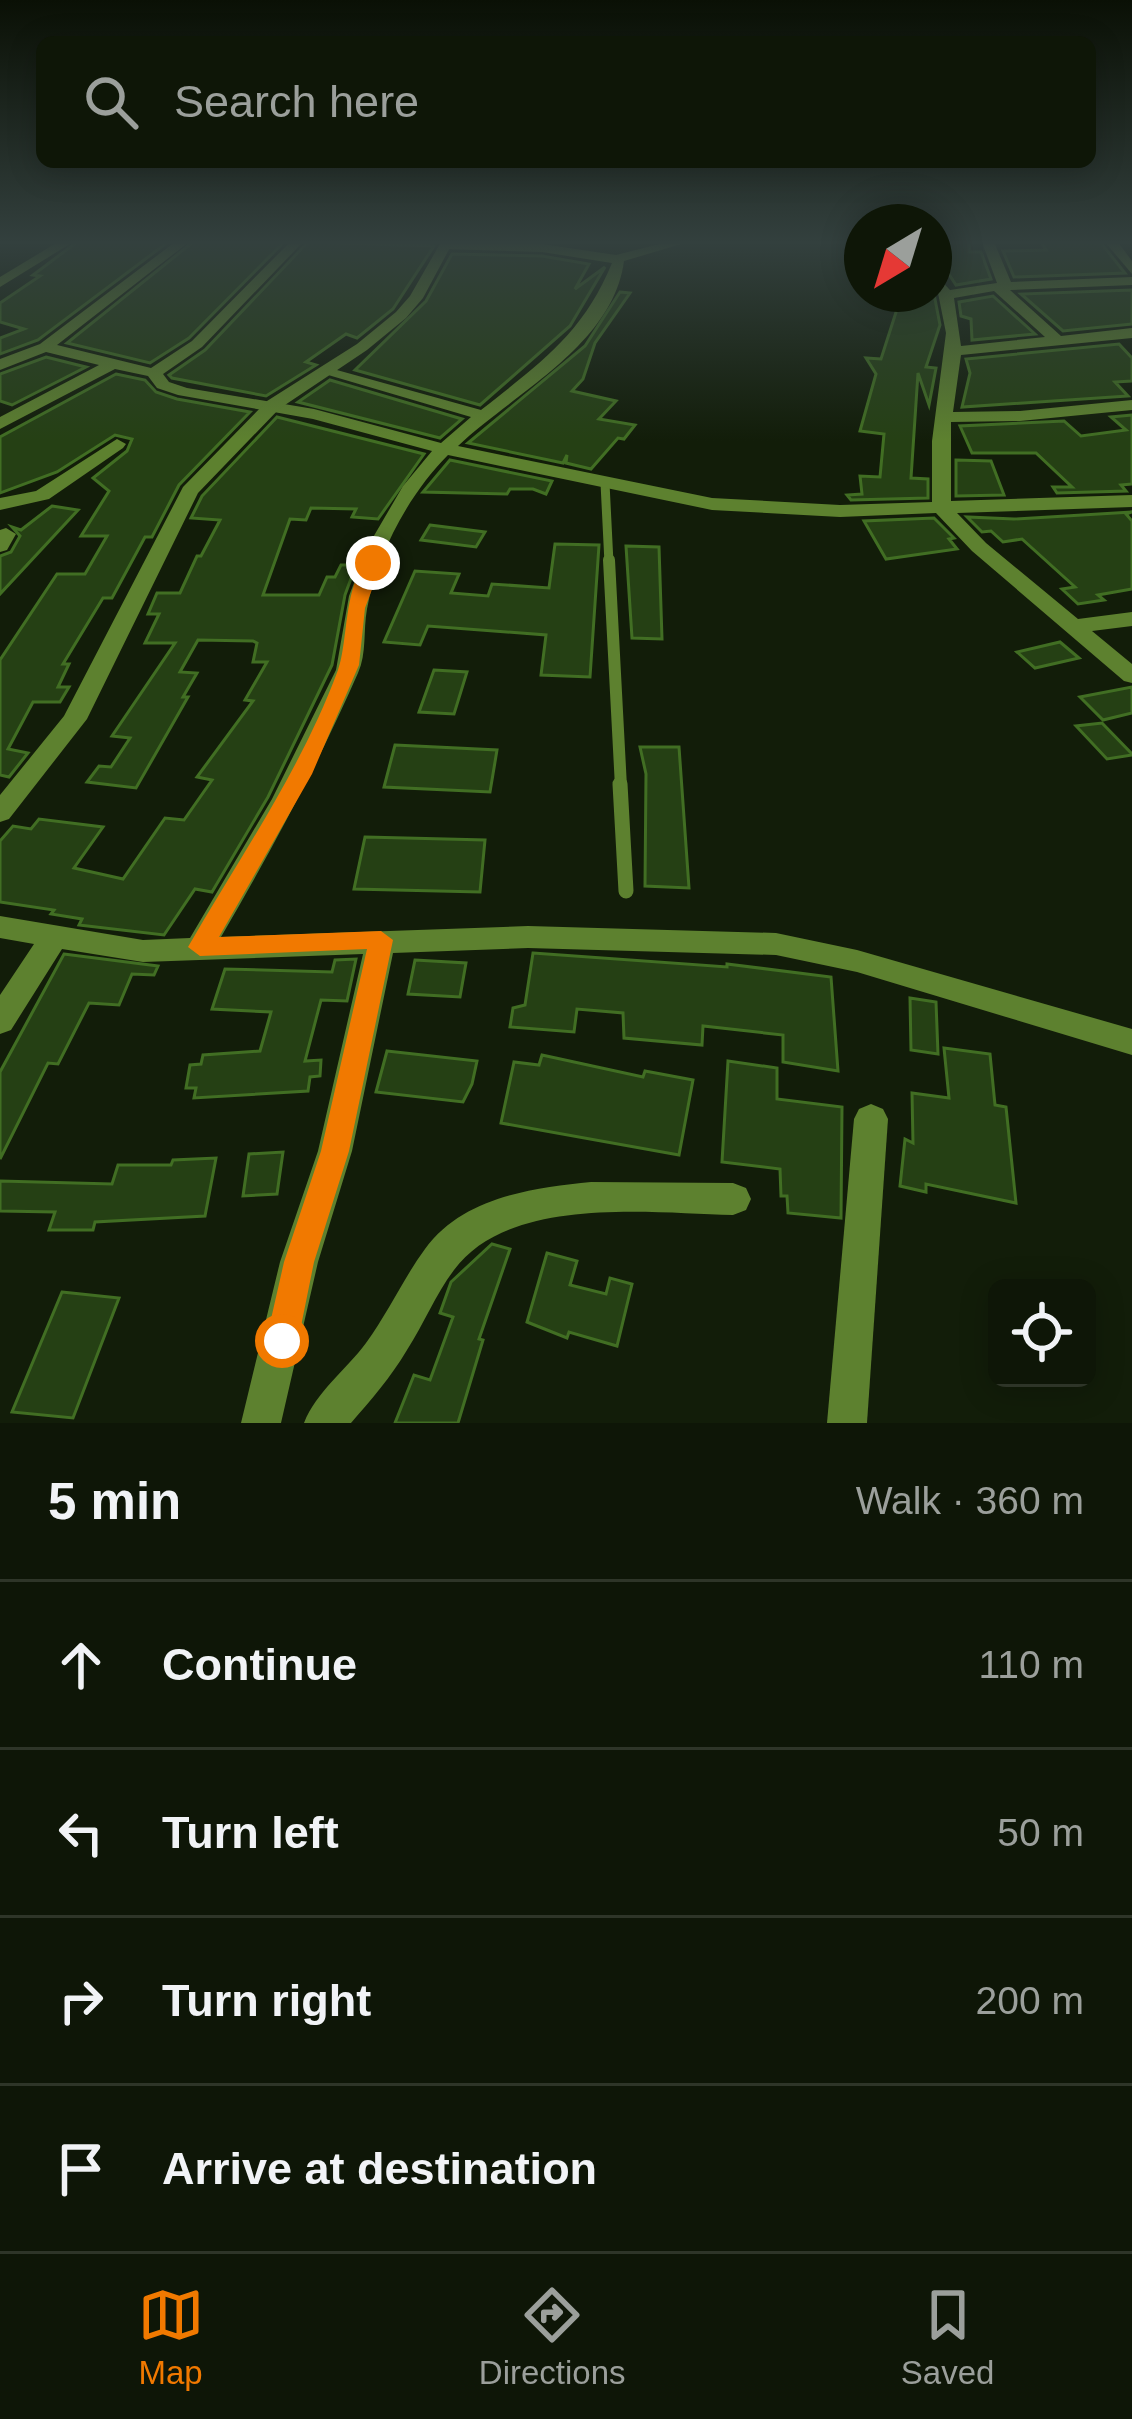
<!DOCTYPE html>
<html lang="en">
<head>
<meta charset="utf-8">
<style>
	:root { --surface:#0e1607; --page:#171f11; --text:#f1f3f6; --muted:#9b9f9b; --line:#2e3528; --accent:#f17900 }
	body { margin:0; font-family:Arial,sans-serif; background:var(--page); color:var(--text) }
	.controls { position:absolute; right:36px; bottom:36px; display:grid; overflow:hidden; border-radius:18px; box-shadow:0 6px 30px #0003 }
	.controls button { width:108px; height:108px; display:grid; place-items:center; padding:0; border:0; border-bottom:3px solid var(--line); background:var(--surface); color:var(--text); font:60px sans-serif }
	.compass { position:absolute; left:844px; top:204px; width:108px; height:108px; border-radius:50%; background:var(--surface); box-shadow:0 6px 30px #0003; rotate:218deg }
	.stop { position:absolute; width:36px; height:36px; margin:-27px; border:9px solid #f17900; border-radius:50%; background:#fff }
	.stop.end { background:#f17900; border-color:#fff; box-shadow:0 3px 12px #0008 }
	.list { margin:0; padding:0; list-style:none }
	h2 { display:flex; justify-content:space-between; align-items:center; height:156px; margin:0; padding:0 48px; font-size:51px }
	h2 small { font-size:39px; font-weight:400; color:var(--muted) }
	.list li { display:grid; grid-template-columns:78px 1fr auto; gap:36px; align-items:center; box-sizing:border-box; height:168px; padding:0 48px; border-top:3px solid var(--line) }
	.list b { display:block; font-size:45px; white-space:nowrap }
	.list em { font-size:39px; font-style:normal; color:var(--muted) }
	.icon { flex:none; width:66px; height:66px; fill:none; stroke:currentColor; stroke-width:2; stroke-linecap:round; stroke-linejoin:round }
	.map { position:relative; flex:none; width:1132px; height:1423px; overflow:hidden }
	.search { position:absolute; background:var(--surface); box-shadow:0 6px 30px #0003; left:36px; right:36px; top:36px; height:132px; display:flex; align-items:center; gap:30px; box-sizing:border-box; padding:0 42px; border-radius:18px; color:var(--muted); font-size:45px }
	.sheet { height:828px; background:var(--surface) }
	nav { display:flex; justify-content:space-around; align-items:center; box-sizing:border-box; height:168px; border-top:3px solid var(--line); background:var(--surface); font-size:33px; color:var(--muted) }
	nav a { display:grid; justify-items:center; gap:6px }
	nav .on { color:var(--accent) }
	.map>svg:first-child { display:block }
</style>
</head>
<body>
<div class="map">
<svg width="1132" height="1423" viewBox="0 0 1132 1423">
	<rect width="100%" height="100%" fill="#121d09"/>
	<g fill="#254014" stroke="#416e23" stroke-width="3">
		<path d="M 77,242 L 168,242 L 38,340 L 0,354 L 0,338 L 24,329 L 0,322 L 0,303 L 40,276 L 33,275 Z"/>
		<path d="M 193,242 L 284,242 L 189,338 L 150,363 L 67,343 Z"/>
		<path d="M 308,242 L 434,246 L 393,309 L 357,338 L 346,334 L 306,362 L 316,365 L 266,396 L 172,378 L 169,375 L 205,350 Z"/>
		<path d="M 934,242 L 970,242 L 969,252 L 981,252 L 991,279 L 956,285 L 939,259 L 934,259 Z"/>
		<path d="M 1041,242 L 1101,243 L 1125,273 L 1014,277 L 1003,251 L 1046,250 Z"/>
		<path d="M 452,254 L 542,256 L 589,264 L 575,289 L 605,267 L 570,326 L 480,405 L 355,370 L 426,301 Z"/>
		<path d="M 1132,290 L 1132,324 L 1063,331 L 1021,294 Z"/>
		<path d="M 620,292 L 630,293 L 595,343 L 583,379 L 572,391 L 616,401 L 599,419 L 635,425 L 624,439 L 618,438 L 591,469 L 566,463 L 567,455 L 563,463 L 468,443 L 585,346 Z"/>
		<path d="M 897,294 L 934,294 L 940,325 L 926,367 L 936,368 L 929,405 L 918,373 L 911,478 L 928,479 L 928,498 L 851,500 L 847,495 L 862,494 L 860,476 L 880,477 L 884,434 L 860,431 L 876,374 L 866,358 L 881,359 L 898,306 Z"/>
		<path d="M 993,296 L 1035,334 L 972,340 L 971,319 L 961,316 L 959,302 Z"/>
		<path d="M 1119,344 L 1132,358 L 1132,381 L 1115,382 L 1128,396 L 962,407 L 970,373 L 966,359 Z"/>
		<path d="M 46,357 L 86,367 L 12,405 L 0,401 L 0,374 Z"/>
		<path d="M 116,374 L 145,380 L 156,392 L 177,399 L 250,412 L 179,485 L 152,537 L 145,537 L 112,598 L 103,598 L 63,664 L 69,664 L 58,687 L 69,687 L 60,702 L 33,702 L 8,749 L 28,753 L 9,777 L 0,775 L 0,660 L 57,574 L 85,574 L 107,536 L 81,536 L 109,491 L 93,478 L 127,451 L 132,439 L 115,435 L 57,472 L 0,493 L 0,437 Z"/>
		<path d="M 330,380 L 462,419 L 440,438 L 298,402 Z"/>
		<path d="M 1132,415 L 1132,484 L 1121,485 L 1126,491 L 1057,493 L 1053,487 L 1072,487 L 1036,453 L 972,453 L 960,426 L 1064,421 L 1081,436 L 1126,430 L 1111,417 Z"/>
		<path d="M 277,417 L 424,454 L 378,519 L 352,517 L 356,509 L 311,508 L 306,520 L 290,519 L 263,595 L 319,595 L 327,577 L 335,577 L 341,565 L 356,565 L 345,595 L 332,665 L 268,797 L 212,892 L 195,889 L 164,935 L 79,925 L 82,919 L 51,914 L 54,910 L 0,902 L 0,841 L 13,826 L 31,829 L 39,819 L 103,827 L 74,868 L 123,879 L 165,818 L 184,820 L 212,780 L 197,777 L 253,701 L 245,700 L 267,662 L 253,662 L 257,643 L 253,641 L 198,640 L 180,672 L 197,673 L 183,697 L 188,697 L 136,788 L 87,782 L 99,766 L 111,767 L 130,738 L 112,736 L 175,643 L 145,643 L 159,614 L 148,614 L 157,593 L 180,593 L 197,556 L 201,556 L 220,520 L 191,518 L 202,496 Z"/>
		<path d="M 450,460 L 552,481 L 546,494 L 533,489 L 510,489 L 507,494 L 423,492 Z"/>
		<path d="M 956,460 L 991,461 L 1004,495 L 956,496 Z"/>
		<path d="M 52,506 L 78,510 L 0,594 L 0,556 L 11,552 L 20,536 L 12,527 L 21,530 Z"/>
		<path d="M 1132,512 L 1126,514 L 1132,521 L 1132,589 L 1098,595 L 1104,600 L 1078,604 L 1062,589 L 1075,587 L 1022,539 L 1003,542 L 991,531 L 982,532 L 967,517 L 1014,519 Z"/>
		<path d="M 934,518 L 954,538 L 949,539 L 957,549 L 886,559 L 864,521 Z"/>
		<path d="M 430,525 L 485,532 L 476,547 L 421,540 Z"/>
		<path d="M 555,544 L 599,545 L 590,677 L 541,675 L 546,635 L 428,626 L 420,645 L 384,642 L 415,571 L 459,574 L 451,593 L 488,596 L 492,584 L 549,588 Z"/>
		<path d="M 626,546 L 659,547 L 662,639 L 632,638 Z"/>
		<path d="M 1060,642 L 1079,658 L 1035,668 L 1017,652 Z"/>
		<path d="M 434,670 L 467,672 L 454,714 L 419,712 Z"/>
		<path d="M 1132,687 L 1132,713 L 1103,720 L 1080,697 Z"/>
		<path d="M 1102,723 L 1132,754 L 1132,755 L 1107,759 L 1076,726 Z"/>
		<path d="M 395,745 L 497,750 L 490,792 L 384,787 Z"/>
		<path d="M 640,747 L 679,747 L 689,888 L 645,886 L 646,774 Z"/>
		<path d="M 365,837 L 485,840 L 480,892 L 354,889 Z"/>
		<path d="M 533,953 L 727,967 L 727,964 L 831,977 L 838,1071 L 783,1062 L 783,1035 L 703,1026 L 702,1045 L 624,1038 L 623,1013 L 577,1009 L 574,1032 L 510,1027 L 513,1008 L 525,1005 Z"/>
		<path d="M 64,954 L 158,966 L 154,975 L 132,974 L 119,1005 L 89,1003 L 58,1064 L 48,1063 L 0,1159 L 0,1072 Z"/>
		<path d="M 356,959 L 347,1001 L 321,1000 L 305,1061 L 321,1060 L 320,1076 L 310,1077 L 308,1091 L 194,1098 L 196,1088 L 186,1088 L 190,1065 L 201,1064 L 203,1055 L 260,1051 L 271,1012 L 212,1009 L 225,969 L 332,972 L 335,960 Z"/>
		<path d="M 415,960 L 466,963 L 460,997 L 408,994 Z"/>
		<path d="M 910,998 L 936,1002 L 938,1054 L 911,1050 Z"/>
		<path d="M 944,1048 L 990,1054 L 995,1105 L 1006,1107 L 1016,1203 L 926,1184 L 926,1192 L 900,1186 L 905,1139 L 913,1143 L 912,1093 L 949,1098 Z"/>
		<path d="M 387,1051 L 477,1061 L 472,1084 L 463,1102 L 376,1092 Z"/>
		<path d="M 542,1055 L 643,1077 L 645,1071 L 693,1080 L 679,1155 L 501,1123 L 514,1062 L 539,1065 Z"/>
		<path d="M 728,1061 L 777,1068 L 777,1099 L 842,1107 L 841,1218 L 788,1213 L 787,1196 L 781,1196 L 780,1169 L 722,1162 Z"/>
		<path d="M 283,1152 L 277,1194 L 243,1196 L 249,1154 Z"/>
		<path d="M 216,1158 L 205,1216 L 95,1222 L 93,1230 L 49,1230 L 55,1212 L 0,1211 L 0,1181 L 112,1184 L 118,1165 L 171,1165 L 173,1160 Z"/>
		<path d="M 492,1244 L 510,1249 L 479,1339 L 483,1340 L 458,1423 L 395,1423 L 414,1375 L 430,1380 L 453,1317 L 440,1313 L 451,1282 Z"/>
		<path d="M 547,1253 L 577,1261 L 570,1285 L 606,1294 L 610,1278 L 632,1284 L 617,1346 L 569,1332 L 567,1338 L 527,1322 Z"/>
		<path d="M 62,1292 L 119,1298 L 73,1418 L 12,1412 Z"/>
	</g>
	<g fill="none" stroke-linecap="round" stroke-linejoin="round">
		<path stroke="#5d812f" stroke-width="9" d="M 605,483 L 609,563"/>
		<path stroke="#5d812f" stroke-width="12" d="M 609,560 L 621,787"/>
		<path stroke="#5d812f" stroke-width="15" d="M 620,784 L 626,891"/>
		<g fill="#5d812f" fill-rule="evenodd">
			<path d="M 58,242 L 73,242 L 0,287 L 0,277 Z"/>
			<path d="M 175,242 L 189,242 L 57,345 L 151,368 L 192,341 L 290,242 L 303,242 L 202,347 L 163,374 L 169,382 L 187,388 L 314,409 L 441,443 L 471,417 L 318,372 L 326,367 L 481,410 C 539,364 583,334 612,263 L 542,252 L 445,249 L 440,248 L 440,242 L 542,244 L 616,255 L 667,242 L 688,242 L 624,261 C 613,345 514,393 458,446 L 712,498 L 840,505 L 932,502 L 932,441 L 946,333 L 934,273 L 950,290 L 997,283 L 982,242 L 994,242 L 1011,282 L 1132,277 L 1132,285 L 1010,290 L 1061,336 L 1132,328 L 1132,338 L 961,355 L 953,412 L 1020,411 L 1132,400 L 1132,410 L 1020,421 L 951,422 L 951,501 L 1132,495 L 1132,507 L 957,513 L 986,543 L 1078,619 L 1132,612 L 1132,626 L 1092,631 L 1132,664 L 1132,683 L 1124,681 L 972,551 L 936,513 L 840,517 L 712,510 L 448,455 C 409,494 377,554 367,609 C 363,631 367,653 358,673 C 318,764 271,851 221,937 L 528,926 L 776,933 L 857,950 L 1132,1029 L 1132,1055 L 857,972 L 776,955 L 528,948 L 393,953 L 352,1151 L 318,1262 L 281,1423 L 241,1423 L 280,1262 L 318,1151 L 363,954 L 143,962 L 62,949 L 11,1030 L 0,1034 L 0,995 L 34,944 L 0,938 L 0,916 L 143,940 L 190,938 L 272,799 L 336,670 L 349,596 L 368,546 L 403,486 L 432,451 L 313,419 L 178,395 L 157,388 L 148,376 L 115,369 L 0,429 L 0,417 L 99,365 L 46,352 L 0,370 L 0,359 L 40,344 ZM 994,291 L 1045,337 L 961,346 L 954,298 Z"/>
			<path d="M 1105,242 L 1118,242 L 1132,261 L 1132,274 Z"/>
			<path d="M 117,439 L 126,444 L 123,448 L 49,499 L 0,510 L 0,498 L 36,491 Z"/>
			<path d="M 6,528 L 16,534 L 7,550 L 0,552 L 0,530 Z"/>
			<path d="M 871,1104 L 883,1109 L 888,1119 L 867,1423 L 827,1423 L 854,1119 L 859,1109 Z"/>
			<path d="M 591,1182 L 733,1183 L 746,1188 L 751,1199 L 746,1210 L 733,1215 C 650,1213 509,1195 454,1270 C 435,1295 424,1324 407,1350 C 391,1377 371,1400 351,1423 L 304,1423 C 316,1392 346,1370 366,1343 C 388,1313 403,1279 425,1249 C 463,1197 532,1188 591,1182 Z"/>
		</g>
		<path fill="#5d812f" fill-rule="evenodd" d="M 441,242 L 453,242 L 423,298 L 406,318 L 367,350 L 279,409 L 198,493 L 87,719 L 9,819 L 0,822 L 0,795 L 64,716 L 183,487 L 267,401 L 357,344 L 396,312 L 410,296 Z"/>
	</g>
	<linearGradient id="sky" x2="0" y2="1"><stop stop-color="#0a1005"/><stop offset="0.55" stop-color="#33403e"/><stop offset="1" stop-color="#33403e" stop-opacity="0"/></linearGradient>
	<rect width="1132" height="441" fill="url(#sky)"/>
	<path fill="#f17900" d="M 373,558 L 382,563 L 365,608 L 359,665 L 312,774 L 219,937 L 381,931 L 393,940 L 349,1151 L 314,1262 L 298,1341 L 293,1352 L 282,1357 L 271,1352 L 266,1341 L 284,1262 L 321,1151 L 367,949 L 200,956 L 188,947 C 241,855 301,770 338,670 C 349,641 343,575 373,558 Z"/>
</svg>
<div class="controls">
<button><svg class="icon" aria-label="locate" viewBox="0 0 24 24"><circle cx="12" cy="12" r="6"/><path d="M12 2v4M12 18v4M2 12h4M18 12h4"/></svg></button>
</div>
<svg class="compass" viewBox="-18 -18 36 36"><path d="M0-13l5 13h-10z" fill="#e53935"/><path d="M0 13l5-13h-10z" fill="#9b9f9b"/></svg>
<div class="stop" style="left:282px;top:1341px"></div>
<div class="stop end" style="left:373px;top:563px"></div>
<div class="search"><svg class="icon" aria-label="search" viewBox="0 0 24 24"><circle cx="10" cy="10" r="6"/><path d="M15 15l6 6"/></svg>Search here</div>
</div>
<section class="sheet">
<h2>5 min<small>Walk · 360 m</small></h2>
<ul class="list">
<li><svg class="icon" aria-label="ahead" viewBox="0 0 24 24"><path d="M12 20V5M6 11l6-6 6 6"/></svg><div><b>Continue</b></div><em>110 m</em></li>
<li><svg class="icon" aria-label="left" viewBox="0 0 24 24"><path d="M17 20v-9H6M10 6l-5 5 5 5"/></svg><div><b>Turn left</b></div><em>50 m</em></li>
<li><svg class="icon" aria-label="right" viewBox="0 0 24 24"><path d="M7 20v-9h11M14 6l5 5-5 5"/></svg><div><b>Turn right</b></div><em>200 m</em></li>
<li><svg class="icon" aria-label="arrive" viewBox="0 0 24 24"><path d="M6 21V4h12l-3 4 3 4H6"/></svg><div><b>Arrive at destination</b></div></li>
</ul>
</section>
<nav>
<a class="on"><svg class="icon" aria-label="map" viewBox="0 0 24 24"><path d="M3 6l6-2 6 2 6-2v14l-6 2-6-2-6 2zM9 4v14M15 6v14"/></svg>Map</a>
<a><svg class="icon" aria-label="directions" viewBox="0 0 24 24"><path d="M12 3l9 9-9 9-9-9zM9 14v-3h6M13 9l2 2-2 2"/></svg>Directions</a>
<a><svg class="icon" aria-label="saved" viewBox="0 0 24 24"><path d="M7 4h10v16l-5-4-5 4z"/></svg>Saved</a>
</nav>
</body>
</html>
